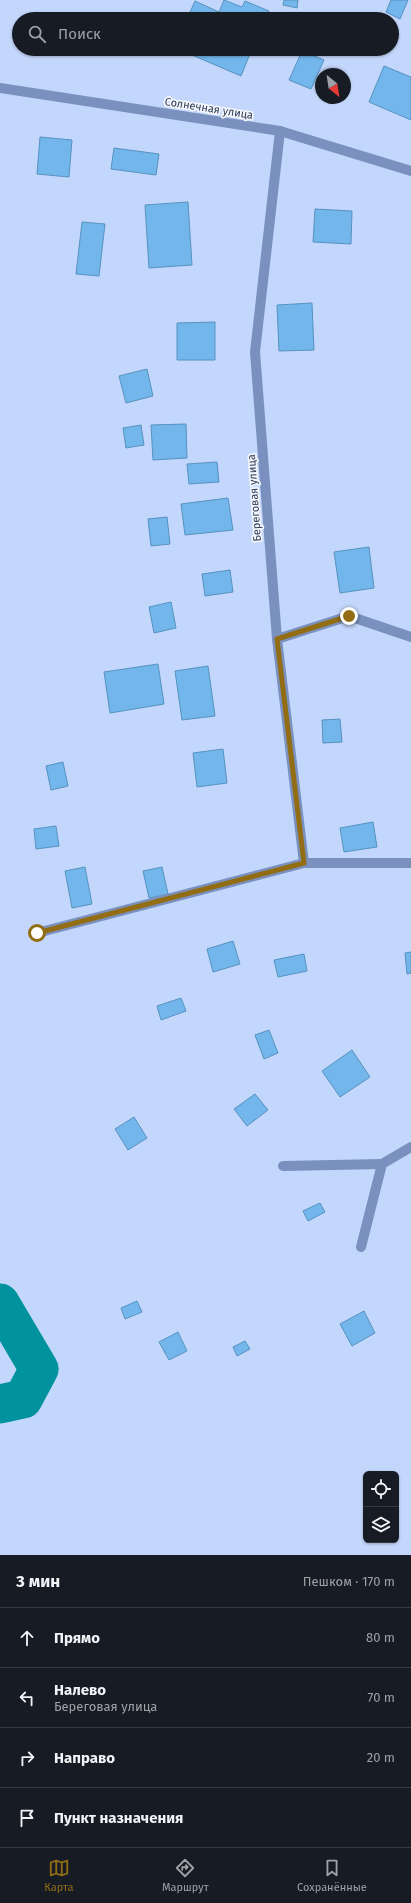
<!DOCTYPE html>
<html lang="ru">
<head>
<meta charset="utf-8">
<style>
	:root { --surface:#171b24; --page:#242831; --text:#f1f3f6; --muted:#9ea1a6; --line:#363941; --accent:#926d14 }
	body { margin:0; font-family:"Fira Sans",sans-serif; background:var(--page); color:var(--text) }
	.controls { position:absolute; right:12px; bottom:12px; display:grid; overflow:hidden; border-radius:6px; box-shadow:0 1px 3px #0004 }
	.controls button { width:36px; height:36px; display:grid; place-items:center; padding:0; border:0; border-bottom:1px solid var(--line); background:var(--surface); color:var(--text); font:20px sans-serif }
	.compass { position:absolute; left:315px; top:68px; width:36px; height:36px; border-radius:50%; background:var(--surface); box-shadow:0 1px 3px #0004; rotate:150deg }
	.stop { position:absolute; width:12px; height:12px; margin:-9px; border:3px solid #926d14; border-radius:50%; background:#fff }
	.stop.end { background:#926d14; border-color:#fff; box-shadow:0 1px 4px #0008 }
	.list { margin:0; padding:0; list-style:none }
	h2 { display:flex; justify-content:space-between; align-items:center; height:52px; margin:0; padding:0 16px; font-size:17px }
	h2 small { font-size:13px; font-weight:400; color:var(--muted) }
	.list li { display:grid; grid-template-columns:26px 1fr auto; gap:12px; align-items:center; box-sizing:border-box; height:60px; padding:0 16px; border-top:1px solid var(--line) }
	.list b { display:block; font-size:15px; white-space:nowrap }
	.list p { margin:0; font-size:13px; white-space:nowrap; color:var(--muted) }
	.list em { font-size:13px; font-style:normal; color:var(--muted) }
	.icon { flex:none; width:22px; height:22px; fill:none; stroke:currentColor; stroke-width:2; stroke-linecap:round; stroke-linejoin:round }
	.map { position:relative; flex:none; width:411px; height:1555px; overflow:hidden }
	.search { position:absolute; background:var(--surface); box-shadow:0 1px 3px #0004; left:12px; right:12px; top:12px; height:44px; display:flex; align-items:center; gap:10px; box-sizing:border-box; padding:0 14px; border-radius:22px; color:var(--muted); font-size:15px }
	.sheet { height:292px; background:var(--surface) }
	nav { display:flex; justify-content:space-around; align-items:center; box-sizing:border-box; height:56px; border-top:1px solid var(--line); background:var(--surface); font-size:11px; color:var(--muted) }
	nav a { display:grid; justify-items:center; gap:2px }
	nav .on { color:var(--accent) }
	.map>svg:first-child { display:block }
</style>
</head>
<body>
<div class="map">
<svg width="411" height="1555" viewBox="0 0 411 1555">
	<rect width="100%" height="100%" fill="#c3d6fb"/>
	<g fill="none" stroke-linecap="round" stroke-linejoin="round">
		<path stroke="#00939d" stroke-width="39" d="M 0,1303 L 39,1369 L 23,1399 L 0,1404"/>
	</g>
	<g fill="#72b6eb" stroke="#5792c0">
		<path d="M 224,0 L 242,7 L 245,1 L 269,11 L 265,19 L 187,19 L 195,1 L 219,12 Z"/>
		<path d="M 284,0 L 298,0 L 297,8 L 283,5 Z"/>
		<path d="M 391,0 L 408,0 L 400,19 L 386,12 Z"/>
		<path d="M 178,49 L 252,49 L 241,76 Z"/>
		<path d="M 302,51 L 324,60 L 311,89 L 289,80 Z"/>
		<path d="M 384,66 L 411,77 L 411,120 L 369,102 Z"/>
		<path d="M 40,137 L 72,140 L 69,177 L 37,174 Z"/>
		<path d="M 114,148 L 159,154 L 156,175 L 111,169 Z"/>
		<path d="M 188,202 L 192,265 L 149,268 L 145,205 Z"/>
		<path d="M 315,209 L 352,211 L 351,244 L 313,242 Z"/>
		<path d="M 82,222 L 105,224 L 99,276 L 76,274 Z"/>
		<path d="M 312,303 L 314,350 L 279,351 L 277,305 Z"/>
		<path d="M 215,322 L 215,360 L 177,360 L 177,323 Z"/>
		<path d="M 147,369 L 153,396 L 126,403 L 119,376 Z"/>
		<path d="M 186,424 L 187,458 L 153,460 L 151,425 Z"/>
		<path d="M 141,425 L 144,445 L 126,448 L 123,428 Z"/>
		<path d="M 217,462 L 219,482 L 189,484 L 187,464 Z"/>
		<path d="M 228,498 L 233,530 L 185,535 L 181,504 Z"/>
		<path d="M 167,517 L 170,544 L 151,546 L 148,519 Z"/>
		<path d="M 369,547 L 374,588 L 340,593 L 334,552 Z"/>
		<path d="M 230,570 L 233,592 L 205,596 L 202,574 Z"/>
		<path d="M 171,602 L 176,628 L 154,633 L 149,607 Z"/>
		<path d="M 158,664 L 164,704 L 110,713 L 104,672 Z"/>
		<path d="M 208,666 L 215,716 L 182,720 L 175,671 Z"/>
		<path d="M 340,719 L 342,742 L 323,743 L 322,720 Z"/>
		<path d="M 223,749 L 227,783 L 197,787 L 193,753 Z"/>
		<path d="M 63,762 L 68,786 L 51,790 L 46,766 Z"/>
		<path d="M 373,822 L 377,847 L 344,852 L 340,828 Z"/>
		<path d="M 56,826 L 59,846 L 36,849 L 34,829 Z"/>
		<path d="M 85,867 L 92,904 L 72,908 L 65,871 Z"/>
		<path d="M 162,867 L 168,894 L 149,898 L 143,871 Z"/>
		<path d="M 233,941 L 240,964 L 213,972 L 207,949 Z"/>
		<path d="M 411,952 L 411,973 L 407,974 L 405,953 Z"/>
		<path d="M 304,954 L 307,971 L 278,977 L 274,960 Z"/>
		<path d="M 181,998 L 186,1011 L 161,1020 L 157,1006 Z"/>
		<path d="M 269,1030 L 278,1053 L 264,1059 L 255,1035 Z"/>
		<path d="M 352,1050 L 370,1077 L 340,1097 L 322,1071 Z"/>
		<path d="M 255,1094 L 268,1110 L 247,1126 L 234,1109 Z"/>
		<path d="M 134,1117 L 147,1138 L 128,1150 L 115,1129 Z"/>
		<path d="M 320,1203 L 325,1212 L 308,1221 L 303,1211 Z"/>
		<path d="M 137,1301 L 142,1312 L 125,1319 L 121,1308 Z"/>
		<path d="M 364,1311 L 375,1333 L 352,1346 L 340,1324 Z"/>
		<path d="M 178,1332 L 187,1351 L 169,1360 L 159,1342 Z"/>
		<path d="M 245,1341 L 250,1349 L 237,1356 L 233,1347 Z"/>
	</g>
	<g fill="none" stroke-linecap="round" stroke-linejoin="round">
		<g stroke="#7a91bf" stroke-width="10">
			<path d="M 0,88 L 280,131 L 411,171"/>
			<path d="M 280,131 L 255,352 L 277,639 L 304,863"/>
			<path d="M 277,639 L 349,616 L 411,637"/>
			<path d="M 37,933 L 304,863 L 411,863"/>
			<path d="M 283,1166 L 382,1164"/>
			<path d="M 361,1247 L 382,1164 L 411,1147"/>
		</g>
	</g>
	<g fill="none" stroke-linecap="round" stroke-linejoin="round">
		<path stroke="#926d14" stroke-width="5" d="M 37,933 L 304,863 L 277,639 L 349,616"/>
	</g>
	<g text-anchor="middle" stroke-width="3.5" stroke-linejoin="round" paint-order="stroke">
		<g font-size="11" fill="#2e3a53" stroke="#f3f7fd">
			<text transform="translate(209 108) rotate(9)" y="4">Солнечная улица</text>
			<text transform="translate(254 498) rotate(-94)" y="4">Береговая улица</text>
		</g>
	</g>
</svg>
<div class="controls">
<button><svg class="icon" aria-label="locate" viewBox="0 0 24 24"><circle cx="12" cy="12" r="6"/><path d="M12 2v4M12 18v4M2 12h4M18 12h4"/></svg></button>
<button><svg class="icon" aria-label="layers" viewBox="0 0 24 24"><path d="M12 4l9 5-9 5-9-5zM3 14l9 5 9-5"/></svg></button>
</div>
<svg class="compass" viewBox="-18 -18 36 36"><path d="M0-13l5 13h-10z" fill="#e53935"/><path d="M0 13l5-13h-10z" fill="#9ea1a6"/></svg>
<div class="stop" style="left:37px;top:933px"></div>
<div class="stop end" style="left:349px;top:616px"></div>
<div class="search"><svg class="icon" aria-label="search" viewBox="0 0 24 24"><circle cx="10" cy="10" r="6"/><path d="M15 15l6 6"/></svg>Поиск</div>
</div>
<section class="sheet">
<h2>3 мин<small>Пешком · 170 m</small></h2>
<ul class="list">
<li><svg class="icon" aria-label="ahead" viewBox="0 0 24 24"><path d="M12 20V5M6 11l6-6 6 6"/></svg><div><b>Прямо</b></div><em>80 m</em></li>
<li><svg class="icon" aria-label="left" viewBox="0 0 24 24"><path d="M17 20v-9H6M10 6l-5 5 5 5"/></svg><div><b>Налево</b><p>Береговая улица</p></div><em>70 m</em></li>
<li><svg class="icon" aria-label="right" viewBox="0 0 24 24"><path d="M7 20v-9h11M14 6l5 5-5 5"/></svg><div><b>Направо</b></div><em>20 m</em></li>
<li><svg class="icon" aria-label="arrive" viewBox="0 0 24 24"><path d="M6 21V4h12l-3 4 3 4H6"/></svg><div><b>Пункт назначения</b></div></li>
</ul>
</section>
<nav>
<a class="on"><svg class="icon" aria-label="map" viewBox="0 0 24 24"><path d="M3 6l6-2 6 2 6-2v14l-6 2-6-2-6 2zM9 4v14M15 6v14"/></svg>Карта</a>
<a><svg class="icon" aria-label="directions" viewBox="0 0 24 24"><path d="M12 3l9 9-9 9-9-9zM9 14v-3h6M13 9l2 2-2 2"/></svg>Маршрут</a>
<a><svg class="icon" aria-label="saved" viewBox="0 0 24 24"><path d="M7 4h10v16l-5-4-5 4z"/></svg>Сохранённые</a>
</nav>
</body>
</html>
